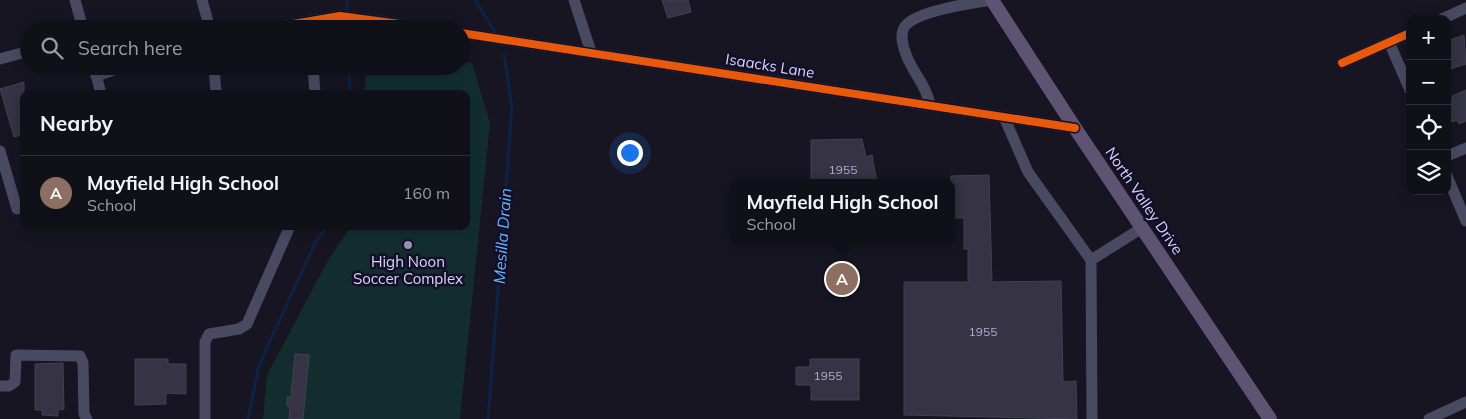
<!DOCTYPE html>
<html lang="en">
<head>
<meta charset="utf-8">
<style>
	:root { --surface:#101019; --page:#191922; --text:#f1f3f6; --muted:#9c9da2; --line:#303038; --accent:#9592b1 }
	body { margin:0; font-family:Mulish,sans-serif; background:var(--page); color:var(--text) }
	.controls { position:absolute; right:15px; top:15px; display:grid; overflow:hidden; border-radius:10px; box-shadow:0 2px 12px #0003 }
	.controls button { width:45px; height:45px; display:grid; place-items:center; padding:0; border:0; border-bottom:1px solid var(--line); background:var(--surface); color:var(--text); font:25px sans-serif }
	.you { position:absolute; left:629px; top:152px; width:18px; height:18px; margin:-12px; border:4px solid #fff; border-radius:50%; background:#1a73e8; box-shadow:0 0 0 8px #1a73e833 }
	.badge { display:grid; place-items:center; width:32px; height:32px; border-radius:50%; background:var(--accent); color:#fff; font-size:16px; font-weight:700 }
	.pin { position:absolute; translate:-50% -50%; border:2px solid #fff; box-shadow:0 1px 5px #0006 }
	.popup { position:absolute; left:730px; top:179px; width:225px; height:65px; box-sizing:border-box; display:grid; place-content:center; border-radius:10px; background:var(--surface); filter:drop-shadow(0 1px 4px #0005); font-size:16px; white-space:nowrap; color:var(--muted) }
	.popup b { font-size:19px; color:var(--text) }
	.popup::after { content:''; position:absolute; left:50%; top:100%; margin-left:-10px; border:10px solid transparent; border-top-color:var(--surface) }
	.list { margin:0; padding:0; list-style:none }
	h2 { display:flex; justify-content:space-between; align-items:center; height:65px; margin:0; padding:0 20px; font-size:21px }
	h2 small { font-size:16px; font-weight:400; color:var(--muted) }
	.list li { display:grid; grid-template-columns:32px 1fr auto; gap:15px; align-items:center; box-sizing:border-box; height:75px; padding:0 20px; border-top:1px solid var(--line) }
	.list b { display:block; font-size:19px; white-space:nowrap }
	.list p { margin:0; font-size:16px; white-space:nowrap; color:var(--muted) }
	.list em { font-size:16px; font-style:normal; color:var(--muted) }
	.icon { flex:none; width:28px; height:28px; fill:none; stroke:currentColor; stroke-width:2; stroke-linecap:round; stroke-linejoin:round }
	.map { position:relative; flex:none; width:1466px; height:419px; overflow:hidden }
	.search { position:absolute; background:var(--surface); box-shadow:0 2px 12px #0003; left:20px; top:20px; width:450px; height:55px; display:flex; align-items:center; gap:12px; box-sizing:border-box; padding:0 18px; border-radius:28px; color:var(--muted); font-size:19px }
	.panel { position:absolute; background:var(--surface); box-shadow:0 2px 12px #0003; left:20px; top:90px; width:450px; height:140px; border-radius:10px }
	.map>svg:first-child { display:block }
</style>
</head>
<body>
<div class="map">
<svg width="1466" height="419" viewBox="0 0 1466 419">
	<rect width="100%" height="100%" fill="#161521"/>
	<path fill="#132d2e" d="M 461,62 L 472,63 L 490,123 L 460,419 L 263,419 L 267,375 L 326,264 L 351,226 L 466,226 L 466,94 L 365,94 L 366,66 L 461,66 Z"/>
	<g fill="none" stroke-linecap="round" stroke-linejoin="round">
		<g stroke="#0c2246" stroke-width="3">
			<path d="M 347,0 L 347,9"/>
			<path d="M 475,0 L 495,32"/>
			<path d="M 348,23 L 348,29"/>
			<path d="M 349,66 L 350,94"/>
			<path d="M 248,419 L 259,365 L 316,241 L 328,226"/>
			<path d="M 488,419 L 512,108 L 504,54"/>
		</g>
	</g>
	<g fill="#353344" stroke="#434055">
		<path d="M 662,0 L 688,0 L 691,12 L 668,18 Z"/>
		<path d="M 1464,35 L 1466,64 L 1447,70 L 1447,41 Z"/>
		<path d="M 24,82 L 24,134 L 14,137 L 0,89 Z"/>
		<path d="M 1466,90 L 1466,121 L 1459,124 L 1457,120 L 1452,122 L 1450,117 L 1447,118 L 1447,102 L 1453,99 L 1452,96 Z"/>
		<path d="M 862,139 L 866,157 L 872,155 L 877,183 L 811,183 L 811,140 Z"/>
		<path d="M 989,175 L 992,282 L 1061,281 L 1063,382 L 1076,381 L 1077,419 L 904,415 L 904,282 L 968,282 L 968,249 L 964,249 L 964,218 L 951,218 L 951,176 Z"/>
		<path d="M 295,354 L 309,355 L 303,419 L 289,419 L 290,407 L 287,406 L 287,397 L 291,397 Z"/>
		<path d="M 135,359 L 168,359 L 168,364 L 186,364 L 186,394 L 166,393 L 166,404 L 135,405 Z"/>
		<path d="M 810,359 L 859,359 L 859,400 L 811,400 L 811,385 L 796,385 L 796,367 L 810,367 Z"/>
		<path d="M 63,363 L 64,409 L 58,410 L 58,416 L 42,415 L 42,410 L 35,410 L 35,364 Z"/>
	</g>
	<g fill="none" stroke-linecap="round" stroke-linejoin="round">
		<g stroke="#4a4962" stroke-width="11">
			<path d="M 75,0 L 83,29"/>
			<path d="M 202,0 L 210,29"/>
			<path d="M 574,0 L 591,52"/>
			<path d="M 1442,19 L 1466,8"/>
			<path d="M 264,29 L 340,16 L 437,29"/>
			<path d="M 461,33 L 1075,128"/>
			<path d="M 1389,42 L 1410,90"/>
			<path d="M 0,59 L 29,51"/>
			<path d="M 1342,63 L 1410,33"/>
			<path d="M 94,66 L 101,94"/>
			<path d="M 214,66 L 216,94"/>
			<path d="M 313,66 L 315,94"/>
			<path d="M 96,76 L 126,66"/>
			<path d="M 930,105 C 927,87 914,74 907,57 C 903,47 898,32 907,24 C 922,10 972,3 993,0"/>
			<path d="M 1004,117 L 1028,172 L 1091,260"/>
			<path d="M 0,151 L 17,209"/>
			<path d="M 1447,156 L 1466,148"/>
			<path d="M 1447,176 L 1466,221"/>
			<path d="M 0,386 L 9,386 L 15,382 L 16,355 L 80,356 L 83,363 L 84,414 L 87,419"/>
			<path d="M 205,419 L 205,342 L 209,334 L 239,329 L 247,324 L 290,226"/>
			<path d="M 1092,419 L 1091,260 L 1142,228"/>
			<path d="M 1429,419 L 1466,402"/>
		</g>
		<path stroke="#5e5373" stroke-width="14" d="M 992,0 L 1075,128 L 1270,419"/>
		<g stroke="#130f27" stroke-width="11">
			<g id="cycleway">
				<path d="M 264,29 L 340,16 L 437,29"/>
				<path d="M 461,33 L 1075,128"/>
				<path d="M 1342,63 L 1410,33"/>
			</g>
		</g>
		<use href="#cycleway" stroke="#e8590c" stroke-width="8"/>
	</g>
	<circle fill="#9592b1" stroke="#130f27" stroke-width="2" cx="408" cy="245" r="5"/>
	<g text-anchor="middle" stroke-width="5" stroke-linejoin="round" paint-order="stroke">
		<g font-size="12" fill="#b1acd0">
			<text x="843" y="174">1955</text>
			<text x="983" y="336">1955</text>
			<text x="828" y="380">1955</text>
		</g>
		<g font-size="15" fill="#dad5ff" stroke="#130f27">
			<text transform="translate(770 66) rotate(9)" y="5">Isaacks Lane</text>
			<text transform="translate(1144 201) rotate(56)" y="5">North Valley Drive</text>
		</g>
		<g font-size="15" fill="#dad5ff" stroke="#130f27">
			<text x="408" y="267">High Noon<tspan x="408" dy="17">Soccer Complex</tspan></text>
		</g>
		<g font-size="16" font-style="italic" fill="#63b7ff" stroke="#130f27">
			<text transform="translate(502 236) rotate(-86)" y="6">Mesilla Drain</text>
		</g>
	</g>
</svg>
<div class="controls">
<button>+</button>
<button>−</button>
<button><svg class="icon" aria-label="locate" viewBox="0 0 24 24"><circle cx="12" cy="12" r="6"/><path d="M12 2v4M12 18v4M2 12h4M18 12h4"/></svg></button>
<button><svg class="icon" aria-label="layers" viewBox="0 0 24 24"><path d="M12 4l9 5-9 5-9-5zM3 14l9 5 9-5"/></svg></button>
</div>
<div class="you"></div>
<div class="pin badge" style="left:842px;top:279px;background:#8d6e63">A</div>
<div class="popup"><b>Mayfield High School</b>School</div>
<div class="search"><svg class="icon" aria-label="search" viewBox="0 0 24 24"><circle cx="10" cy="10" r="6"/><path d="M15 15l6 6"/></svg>Search here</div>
<section class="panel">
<h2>Nearby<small></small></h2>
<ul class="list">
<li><span class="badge" style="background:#8d6e63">A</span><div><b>Mayfield High School</b><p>School</p></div><em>160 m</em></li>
</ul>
</section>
</div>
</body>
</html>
